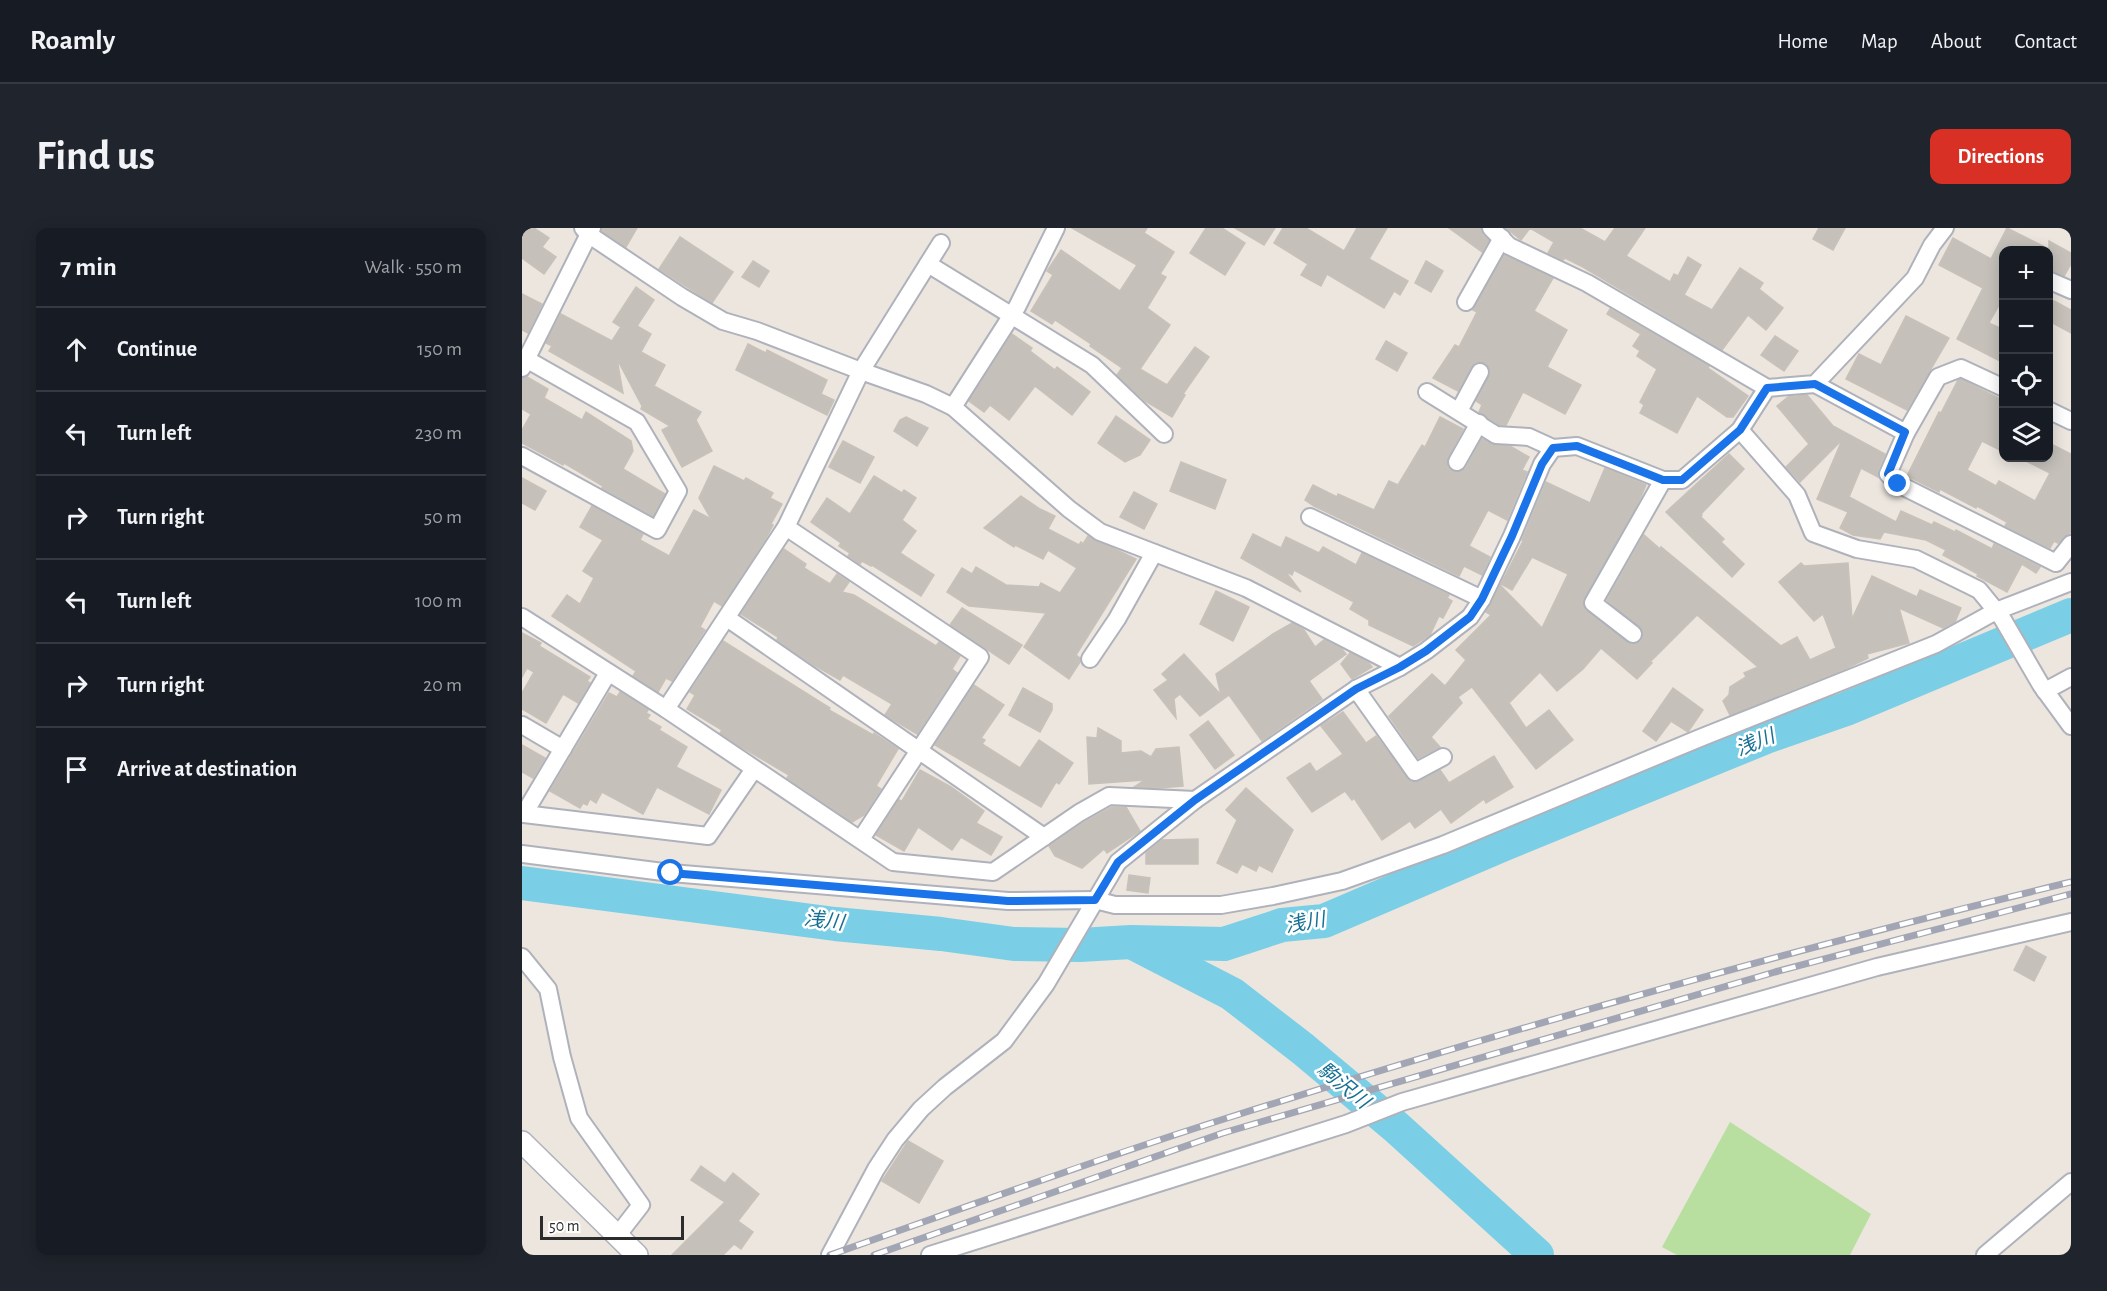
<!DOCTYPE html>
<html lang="en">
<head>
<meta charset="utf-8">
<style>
	:root { --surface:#171b24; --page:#20242c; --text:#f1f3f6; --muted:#9ea1a6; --line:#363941; --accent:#d93025 }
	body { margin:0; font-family:"Alegreya Sans","Noto Sans JP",sans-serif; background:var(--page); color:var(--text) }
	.controls { position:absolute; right:18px; top:18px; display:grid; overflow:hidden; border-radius:12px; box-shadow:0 3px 15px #0003 }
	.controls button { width:54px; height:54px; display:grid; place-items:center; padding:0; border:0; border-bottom:2px solid var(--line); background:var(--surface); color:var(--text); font:30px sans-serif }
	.scale { position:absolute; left:18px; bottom:15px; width:144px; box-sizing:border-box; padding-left:6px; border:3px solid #2c2c2c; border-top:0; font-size:16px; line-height:21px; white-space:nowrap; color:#2c2c2c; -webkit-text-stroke:4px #fff; paint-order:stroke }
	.stop { position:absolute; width:18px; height:18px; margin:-14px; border:4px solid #1a73e8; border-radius:50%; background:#fff }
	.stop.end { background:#1a73e8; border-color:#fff; box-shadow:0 2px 6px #0008 }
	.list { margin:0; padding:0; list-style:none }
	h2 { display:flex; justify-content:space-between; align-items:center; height:78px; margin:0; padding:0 24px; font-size:26px }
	h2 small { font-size:20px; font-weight:400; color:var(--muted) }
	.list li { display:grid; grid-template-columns:39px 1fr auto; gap:18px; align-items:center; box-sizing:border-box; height:84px; padding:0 24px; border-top:2px solid var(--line) }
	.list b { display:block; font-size:22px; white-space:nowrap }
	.list em { font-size:20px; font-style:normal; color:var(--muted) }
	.icon { flex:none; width:33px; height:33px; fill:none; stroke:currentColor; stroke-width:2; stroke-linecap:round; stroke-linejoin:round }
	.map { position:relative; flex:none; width:1549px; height:1027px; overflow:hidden; border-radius:12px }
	header { display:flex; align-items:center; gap:36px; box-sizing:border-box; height:84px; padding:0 30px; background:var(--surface); border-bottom:2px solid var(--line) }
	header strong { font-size:28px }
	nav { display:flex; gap:33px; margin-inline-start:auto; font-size:21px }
	.intro { display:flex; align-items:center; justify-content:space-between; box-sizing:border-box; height:144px; padding:0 36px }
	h1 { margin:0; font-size:42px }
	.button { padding:15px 27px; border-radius:12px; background:var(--accent); color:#fff; font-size:21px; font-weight:700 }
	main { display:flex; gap:36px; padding:0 36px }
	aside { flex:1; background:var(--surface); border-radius:12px; box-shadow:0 3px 15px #0003 }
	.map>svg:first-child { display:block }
</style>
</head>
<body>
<header>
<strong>Roamly</strong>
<nav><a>Home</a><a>Map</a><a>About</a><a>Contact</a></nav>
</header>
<div class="intro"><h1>Find us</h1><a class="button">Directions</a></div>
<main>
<aside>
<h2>7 min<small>Walk · 550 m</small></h2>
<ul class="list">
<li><svg class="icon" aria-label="ahead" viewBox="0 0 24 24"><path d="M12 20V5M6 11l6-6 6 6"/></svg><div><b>Continue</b></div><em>150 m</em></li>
<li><svg class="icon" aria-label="left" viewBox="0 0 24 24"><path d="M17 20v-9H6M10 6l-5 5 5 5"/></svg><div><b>Turn left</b></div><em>230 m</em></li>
<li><svg class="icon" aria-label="right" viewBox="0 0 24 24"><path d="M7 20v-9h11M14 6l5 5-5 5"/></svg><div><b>Turn right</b></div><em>50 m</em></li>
<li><svg class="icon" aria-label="left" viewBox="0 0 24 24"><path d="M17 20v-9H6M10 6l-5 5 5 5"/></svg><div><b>Turn left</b></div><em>100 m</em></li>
<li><svg class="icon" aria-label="right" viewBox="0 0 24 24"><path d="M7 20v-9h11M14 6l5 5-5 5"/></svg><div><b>Turn right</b></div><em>20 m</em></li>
<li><svg class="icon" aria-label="arrive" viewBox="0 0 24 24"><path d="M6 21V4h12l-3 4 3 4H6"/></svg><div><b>Arrive at destination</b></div></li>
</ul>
</aside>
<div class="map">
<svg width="1549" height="1027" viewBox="0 0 1549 1027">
	<rect width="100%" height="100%" fill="#ece6df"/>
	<path fill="#b8dfa0" d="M 1208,894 L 1349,986 L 1328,1027 L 1155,1027 L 1140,1019 Z"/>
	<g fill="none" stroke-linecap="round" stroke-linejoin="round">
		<g stroke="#7acfe6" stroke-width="34">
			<path d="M 0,655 L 313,696 L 419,706 L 492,716 L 558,717 L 609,714 L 702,716 L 760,697 L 802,693 L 982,616 L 1244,509 L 1324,481 L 1549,387"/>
			<path d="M 613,716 L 710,766 L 781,821 L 874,899 L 1015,1027"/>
		</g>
	</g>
	<g fill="#c5c1ba" stroke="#c8c1b9" stroke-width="1.5">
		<path d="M 0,0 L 12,0 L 27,10 L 20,19 L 34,29 L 22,46 L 0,30 Z"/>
		<path d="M 80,0 L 115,0 L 104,19 L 80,3 Z"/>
		<path d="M 550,0 L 625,0 L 622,5 L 652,24 L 638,46 L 644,49 L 625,80 L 648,97 L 618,141 L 645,157 L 673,119 L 687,129 L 661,166 L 663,167 L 650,189 L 623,173 L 595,147 L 600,140 L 568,118 L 569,116 L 533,92 L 530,96 L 509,83 L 531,47 L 525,43 L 539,22 L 598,63 L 615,37 Z"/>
		<path d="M 684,0 L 700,0 L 723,15 L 703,47 L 668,25 Z"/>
		<path d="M 713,0 L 753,0 L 742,17 Z"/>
		<path d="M 761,0 L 784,0 L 822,23 L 835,0 L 865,0 L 847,31 L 886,53 L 878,67 L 872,63 L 862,80 L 805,46 L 799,58 L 779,47 L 786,36 L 752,15 Z"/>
		<path d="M 927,0 L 959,0 L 961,7 L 967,12 L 960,24 Z"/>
		<path d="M 984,0 L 1058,0 L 1083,14 L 1093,0 L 1123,0 L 1104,28 L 1148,54 L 1152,46 L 1156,48 L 1166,29 L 1179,37 L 1162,67 L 1190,82 L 1218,40 L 1241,55 L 1237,61 L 1261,80 L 1244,102 L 1226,87 L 1200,122 L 1061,39 L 1043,30 L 1041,32 L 1026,25 L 1032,14 L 1008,0 L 999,12 Z"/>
		<path d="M 1297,0 L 1323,0 L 1311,22 L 1291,11 Z"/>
		<path d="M 1485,0 L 1527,21 L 1527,13 L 1549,25 L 1549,36 L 1542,48 L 1527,42 L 1527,22 L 1482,22 L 1482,68 L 1467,95 L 1482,102 L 1482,135 L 1435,111 L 1461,60 L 1417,37 L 1431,10 L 1469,31 Z"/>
		<path d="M 158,9 L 211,44 L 190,75 L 137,41 Z"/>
		<path d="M 982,27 L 1031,50 L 1012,83 L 1045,102 L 1025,139 L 1059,157 L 1043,186 L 1001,164 L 984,197 L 977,197 L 957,184 L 960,177 L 954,173 L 968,144 L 967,139 L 962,135 L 953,135 L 949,139 L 936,163 L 911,150 L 933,117 L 937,119 L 955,84 L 951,82 Z"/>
		<path d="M 231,33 L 247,43 L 237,59 L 220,49 Z"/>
		<path d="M 904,33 L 921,43 L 909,64 L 893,55 Z"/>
		<path d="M 114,59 L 132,72 L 115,98 L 129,106 L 119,124 L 143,137 L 132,158 L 179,184 L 174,192 L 190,223 L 160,239 L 140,202 L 148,198 L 119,181 L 120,178 L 95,131 L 101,165 L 27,123 L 30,118 L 24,115 L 39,86 L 90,113 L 99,99 L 91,94 Z"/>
		<path d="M 0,66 L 20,76 L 6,105 L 0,102 Z"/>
		<path d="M 1532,73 L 1549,82 L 1549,105 L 1527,93 L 1527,84 Z"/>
		<path d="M 1088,81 L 1187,138 L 1186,140 L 1226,168 L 1211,189 L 1205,189 L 1175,168 L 1155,205 L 1118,185 L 1122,177 L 1118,174 L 1135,141 L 1115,128 L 1118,123 L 1111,118 L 1119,106 L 1085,86 Z"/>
		<path d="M 1384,88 L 1427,110 L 1385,182 L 1324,151 L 1337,126 L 1359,137 Z"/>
		<path d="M 490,106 L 510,120 L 508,123 L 533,142 L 535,139 L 568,164 L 550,187 L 513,158 L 487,192 L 468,177 L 462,184 L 447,173 Z"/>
		<path d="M 1253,108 L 1276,123 L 1262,143 L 1239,127 Z"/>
		<path d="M 864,113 L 885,125 L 875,143 L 854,131 Z"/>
		<path d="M 226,116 L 244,125 L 245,122 L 305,152 L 299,166 L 312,172 L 305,187 L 214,142 Z"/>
		<path d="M 5,149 L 26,161 L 22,170 L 60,192 L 64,184 L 109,213 L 111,223 L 101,241 L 143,266 L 131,288 L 80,260 L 81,258 L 42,235 L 41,237 L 0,215 L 0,202 L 9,186 L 0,181 L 0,150 Z"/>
		<path d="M 1439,151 L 1482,173 L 1482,224 L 1460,213 L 1445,242 L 1474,258 L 1477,253 L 1513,273 L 1528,245 L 1498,230 L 1527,230 L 1527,215 L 1549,226 L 1549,304 L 1536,315 L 1532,313 L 1528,320 L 1483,298 L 1485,294 L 1455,278 L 1454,280 L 1418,261 L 1417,264 L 1385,248 L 1417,184 L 1419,185 L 1436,152 Z"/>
		<path d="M 1285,167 L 1311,198 L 1363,226 L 1356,242 L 1356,249 L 1339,240 L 1327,269 L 1374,294 L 1379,283 L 1410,297 L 1412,294 L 1433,304 L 1434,302 L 1470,321 L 1472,316 L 1518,339 L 1514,345 L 1500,336 L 1485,364 L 1455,348 L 1456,346 L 1421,327 L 1424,322 L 1404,312 L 1362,304 L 1358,311 L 1331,307 L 1318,300 L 1326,284 L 1295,271 L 1320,212 L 1278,254 L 1264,239 L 1287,216 L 1255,178 L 1266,169 Z"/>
		<path d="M 594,188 L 628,212 L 618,227 L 603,234 L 576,215 Z"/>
		<path d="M 384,189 L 406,200 L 395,218 L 372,203 L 378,192 Z"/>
		<path d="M 918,189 L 941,201 L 926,229 L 926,239 L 930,243 L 940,243 L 944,240 L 960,211 L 973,217 L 988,218 L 1007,229 L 1000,242 L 1005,244 L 985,292 L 966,282 L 947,318 L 968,329 L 960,347 L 942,338 L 937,348 L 792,278 L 783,272 L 791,257 L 815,269 L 816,266 L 852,282 L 867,253 L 876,257 L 900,217 L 903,219 Z"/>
		<path d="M 321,213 L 352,229 L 338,255 L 307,239 Z"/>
		<path d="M 1207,226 L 1222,241 L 1179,286 L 1180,287 L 1179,289 L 1202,311 L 1199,314 L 1222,336 L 1210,349 L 1144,284 Z"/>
		<path d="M 659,234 L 704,252 L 693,281 L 648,263 Z"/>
		<path d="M 192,238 L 222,253 L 224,250 L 251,265 L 248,270 L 260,276 L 249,296 L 251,297 L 244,310 L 200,378 L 192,373 L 178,399 L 183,402 L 150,453 L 144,450 L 136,464 L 111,448 L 114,443 L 30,388 L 45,367 L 58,376 L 72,350 L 61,343 L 81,312 L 58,299 L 70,278 L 121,306 L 118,312 L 147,328 L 172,282 L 189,291 L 177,270 Z"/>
		<path d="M 1083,240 L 1124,257 L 1118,271 L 1061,375 L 1065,383 L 1109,416 L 1114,416 L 1120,412 L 1120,402 L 1085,372 L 1122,307 L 1138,321 L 1139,319 L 1259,418 L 1275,409 L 1288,432 L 1314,420 L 1301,386 L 1292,393 L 1257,354 L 1279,335 L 1282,338 L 1326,335 L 1330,391 L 1350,348 L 1395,369 L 1398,362 L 1439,380 L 1433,394 L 1421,400 L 1377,380 L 1387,415 L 1345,426 L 1346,430 L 1323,441 L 1208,487 L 1201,473 L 1207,467 L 1208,459 L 1224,449 L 1222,445 L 1236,439 L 1175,387 L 1128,434 L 1130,435 L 1115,451 L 1079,420 L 1061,441 L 1035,463 L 1018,444 L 987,475 L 1004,500 L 1027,482 L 1051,512 L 1014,541 L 950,459 L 936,469 L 940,475 L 909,509 L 918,519 L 896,530 L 867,488 L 910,446 L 923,458 L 944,432 L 934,422 L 969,387 L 964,384 L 978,357 L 1020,400 L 1046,346 L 1010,329 L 990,362 L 979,356 L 1001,313 L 1000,312 L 1024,254 L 1068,275 Z"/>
		<path d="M 352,248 L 380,265 L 382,262 L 394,270 L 380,292 L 394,303 L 378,325 L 412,347 L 399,368 L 350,337 L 349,338 L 340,333 L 338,336 L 326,328 L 328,325 L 317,318 L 319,315 L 289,294 L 305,270 L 328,286 Z"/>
		<path d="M 0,250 L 24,263 L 13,282 L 0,275 Z"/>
		<path d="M 612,264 L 635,276 L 622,301 L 598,289 Z"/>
		<path d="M 499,268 L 518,281 L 533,288 L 526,301 L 557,317 L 559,314 L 561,316 L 566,308 L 614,331 L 554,427 L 558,430 L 558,434 L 547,451 L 502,419 L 524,385 L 447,378 L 425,364 L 440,340 L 450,346 L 454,339 L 484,357 L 517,359 L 519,355 L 538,365 L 555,340 L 526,322 L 521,331 L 493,317 L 492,319 L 462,300 Z"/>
		<path d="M 731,306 L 759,320 L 764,309 L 797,325 L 801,319 L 834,337 L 840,325 L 927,367 L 925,370 L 930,373 L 921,390 L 917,388 L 908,407 L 891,418 L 847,397 L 847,392 L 828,381 L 832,374 L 772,342 L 770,347 L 763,343 L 779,364 L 719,330 Z"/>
		<path d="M 262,321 L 284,336 L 282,340 L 308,356 L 315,346 L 327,354 L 320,364 L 332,367 L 414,418 L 417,414 L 438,428 L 430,441 L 435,445 L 395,506 L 363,487 L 370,476 L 321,447 L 318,452 L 292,437 L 255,412 L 256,409 L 219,386 Z"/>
		<path d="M 694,363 L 727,379 L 711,413 L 678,396 Z"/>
		<path d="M 440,380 L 500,417 L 487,436 L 428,397 Z"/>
		<path d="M 770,395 L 782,402 L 793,419 L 802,412 L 820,421 L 824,426 L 787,453 L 800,471 L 740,513 L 707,467 L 678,488 L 658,466 L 652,471 L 654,490 L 632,462 L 646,452 L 640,446 L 662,426 L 699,467 L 694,446 L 751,406 Z"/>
		<path d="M 0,405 L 19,415 L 17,418 L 68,449 L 65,453 L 68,455 L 56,475 L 41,466 L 24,495 L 0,481 L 0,465 L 12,444 L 5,440 L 0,449 Z"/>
		<path d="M 201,413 L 308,480 L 307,482 L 351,507 L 352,505 L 376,521 L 354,558 L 359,561 L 342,587 L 330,594 L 265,550 L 267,547 L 216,517 L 198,505 L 200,502 L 165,481 L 173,467 L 168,464 Z"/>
		<path d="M 828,425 L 847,435 L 850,439 L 830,451 L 819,436 Z"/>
		<path d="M 452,457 L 482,477 L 459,510 L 463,512 L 460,516 L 498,540 L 517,512 L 551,535 L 537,556 L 534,554 L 519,579 L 413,517 Z"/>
		<path d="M 501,460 L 530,476 L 530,482 L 518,504 L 487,487 Z"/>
		<path d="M 1151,460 L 1181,482 L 1166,504 L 1149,493 L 1134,513 L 1121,503 Z"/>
		<path d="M 98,464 L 126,482 L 124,485 L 128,487 L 125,491 L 139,499 L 137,502 L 165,519 L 154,539 L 199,562 L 187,586 L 135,559 L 121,586 L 80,564 L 74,575 L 68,571 L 65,577 L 61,575 L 58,580 L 28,563 L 87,465 L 95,469 Z"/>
		<path d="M 821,484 L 844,515 L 854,508 L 889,554 L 897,553 L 918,542 L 927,555 L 972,528 L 991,559 L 964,575 L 962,571 L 929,595 L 919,581 L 893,600 L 888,593 L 860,612 L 832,570 L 830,572 L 823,563 L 790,584 L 765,550 L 788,535 L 794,544 L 821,526 L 799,498 Z"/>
		<path d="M 686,493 L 712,527 L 693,541 L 668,507 Z"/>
		<path d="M 576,500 L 599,513 L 599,525 L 619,523 L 629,529 L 634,521 L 657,519 L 661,558 L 637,560 L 612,559 L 623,552 L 567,556 L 565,509 L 575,510 Z"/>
		<path d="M 0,517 L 23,530 L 11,550 L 0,544 Z"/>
		<path d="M 398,542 L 429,559 L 462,583 L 454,595 L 480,609 L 469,627 L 439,609 L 430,622 L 396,599 L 382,623 L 354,607 L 377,572 L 380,573 Z"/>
		<path d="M 724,560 L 771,602 L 750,644 L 737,637 L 734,643 L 720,636 L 715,645 L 695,635 L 715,592 L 704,582 Z"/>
		<path d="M 590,579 L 604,579 L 618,603 L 585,625 L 582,621 L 560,640 L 533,628 L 527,618 L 563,594 Z"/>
		<path d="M 676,611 L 676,636 L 624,636 L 624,625 L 640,612 Z"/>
		<path d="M 607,647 L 628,650 L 626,665 L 605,662 Z"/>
		<path d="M 1504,718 L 1524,729 L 1512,753 L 1492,742 Z"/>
		<path d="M 386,913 L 421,933 L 397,975 L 360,953 Z"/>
		<path d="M 179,938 L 203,955 L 211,945 L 237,966 L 216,993 L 231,1004 L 219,1021 L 212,1016 L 201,1027 L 150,1027 L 203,974 L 169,952 Z"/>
	</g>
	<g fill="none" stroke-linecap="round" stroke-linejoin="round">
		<g stroke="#afb2bb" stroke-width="20">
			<g id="minor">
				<path d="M 61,0 L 66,6 L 160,69 L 201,93 L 235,103 L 339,143 L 404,166 L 431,179 L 547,281 L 578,304 L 724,360 L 878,439"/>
				<path d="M 969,0 L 987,18 L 1065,55 L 1245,160"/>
				<path d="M 406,36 L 570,137 L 642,206"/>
				<path d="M 1526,52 L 1549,62"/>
				<path d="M 944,74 L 980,10"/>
				<path d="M 0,140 L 70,0"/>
				<path d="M 1293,156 L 1384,205"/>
				<path d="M 1482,160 L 1439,140 L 1416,149 L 1384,205 L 1366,246 L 1376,256 L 1534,335 L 1549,316"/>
				<path d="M 905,164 L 974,207 L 1007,209 L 1031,220"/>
				<path d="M 431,179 L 495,79 L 534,0"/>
				<path d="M 1526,182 L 1549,193"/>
				<path d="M 937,183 L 958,144"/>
				<path d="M 1218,202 L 1275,267 L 1291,305 L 1335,321 L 1394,331 L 1457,362 L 1480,390 L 1519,457 L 1549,498"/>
				<path d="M 0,228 L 135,302 L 156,263 L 115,194 L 4,131"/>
				<path d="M 935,234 L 957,195"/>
				<path d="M 788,289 L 960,371"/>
				<path d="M 264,299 L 458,429 L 339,611"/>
				<path d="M 0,389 L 144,481 L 371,634 L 471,644 L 557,585 L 587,568 L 673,572"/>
				<path d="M 205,390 L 522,609"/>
				<path d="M 1111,406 L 1071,375 L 1141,252"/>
				<path d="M 568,431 L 595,391 L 632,325"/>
				<path d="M 86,445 L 2,586 L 186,608 L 232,541"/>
				<path d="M 834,461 L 893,544 L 921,529"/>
				<path d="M 1523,463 L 1549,449"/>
				<path d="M 144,481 L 264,299 L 339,143 L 419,15"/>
				<path d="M 0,497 L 41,521"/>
				<path d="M 0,626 L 149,645 L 486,673 L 573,672 L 593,677 L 699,677 L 751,668 L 820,653 L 921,617 L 1178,510 L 1414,416 L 1474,383 L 1549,354"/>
				<path d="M 0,729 L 26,761 L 40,829 L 57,890 L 119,977 L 95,1008"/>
				<path d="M 308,1027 L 354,941 L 373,912 L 399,881 L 423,859 L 482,813 L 524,756 L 596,634 L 673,572 L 834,461 L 878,439 L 904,423 L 948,389 L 960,371 L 990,308 L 1020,236 L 1031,220 L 1055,218 L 1141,252 L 1160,252 L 1218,202 L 1245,160 L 1293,156 L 1393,50 L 1410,17 L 1423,0"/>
				<path d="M 408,1027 L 824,896 L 880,874 L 1355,739 L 1549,694"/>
				<path d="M 1463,1027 L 1549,954"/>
			</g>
		</g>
		<g stroke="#afb2bb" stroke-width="24">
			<path id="tertiary" d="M 0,914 L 115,1027"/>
		</g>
		<use href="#minor" stroke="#fff" stroke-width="16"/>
		<use href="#tertiary" stroke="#fff" stroke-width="21"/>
		<g stroke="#a2a6b4" stroke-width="7">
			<g id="rail">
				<path d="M 308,1027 C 439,981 569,933 702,891 C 981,803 1264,723 1549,654"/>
				<path d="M 352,1027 L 701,905 L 1253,744 L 1549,666"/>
			</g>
		</g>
		<use href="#rail" stroke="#fff" stroke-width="4.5" stroke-dasharray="14" stroke-linecap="butt"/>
	</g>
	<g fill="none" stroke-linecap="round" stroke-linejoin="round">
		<path stroke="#1a73e8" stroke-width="8" d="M 149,645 L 486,673 L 573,672 L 596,634 L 673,572 L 834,461 L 878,439 L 904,423 L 948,389 L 960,371 L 990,308 L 1020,236 L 1031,220 L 1055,218 L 1141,252 L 1160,252 L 1218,202 L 1245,160 L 1293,156 L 1383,204 L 1366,246 L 1376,256"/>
	</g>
	<g text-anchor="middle" stroke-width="5" stroke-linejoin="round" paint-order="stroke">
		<g font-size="20" font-style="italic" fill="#177094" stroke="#fff">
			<text transform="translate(1233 514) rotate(-22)" y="7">浅川</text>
			<text transform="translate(302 692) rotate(7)" y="7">浅川</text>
			<text transform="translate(783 694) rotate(-10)" y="7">浅川</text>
			<text transform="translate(822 857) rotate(39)" y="7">駒沢川</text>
		</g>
	</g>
</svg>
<div class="controls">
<button>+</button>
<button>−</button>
<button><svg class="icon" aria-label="locate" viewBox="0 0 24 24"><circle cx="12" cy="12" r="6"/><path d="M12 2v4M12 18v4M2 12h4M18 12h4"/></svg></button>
<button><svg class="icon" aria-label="layers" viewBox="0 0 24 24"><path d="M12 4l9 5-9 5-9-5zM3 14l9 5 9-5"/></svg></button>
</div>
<div class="scale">50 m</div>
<div class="stop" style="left:149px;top:645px"></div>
<div class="stop end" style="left:1376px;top:256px"></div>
</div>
</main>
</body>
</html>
